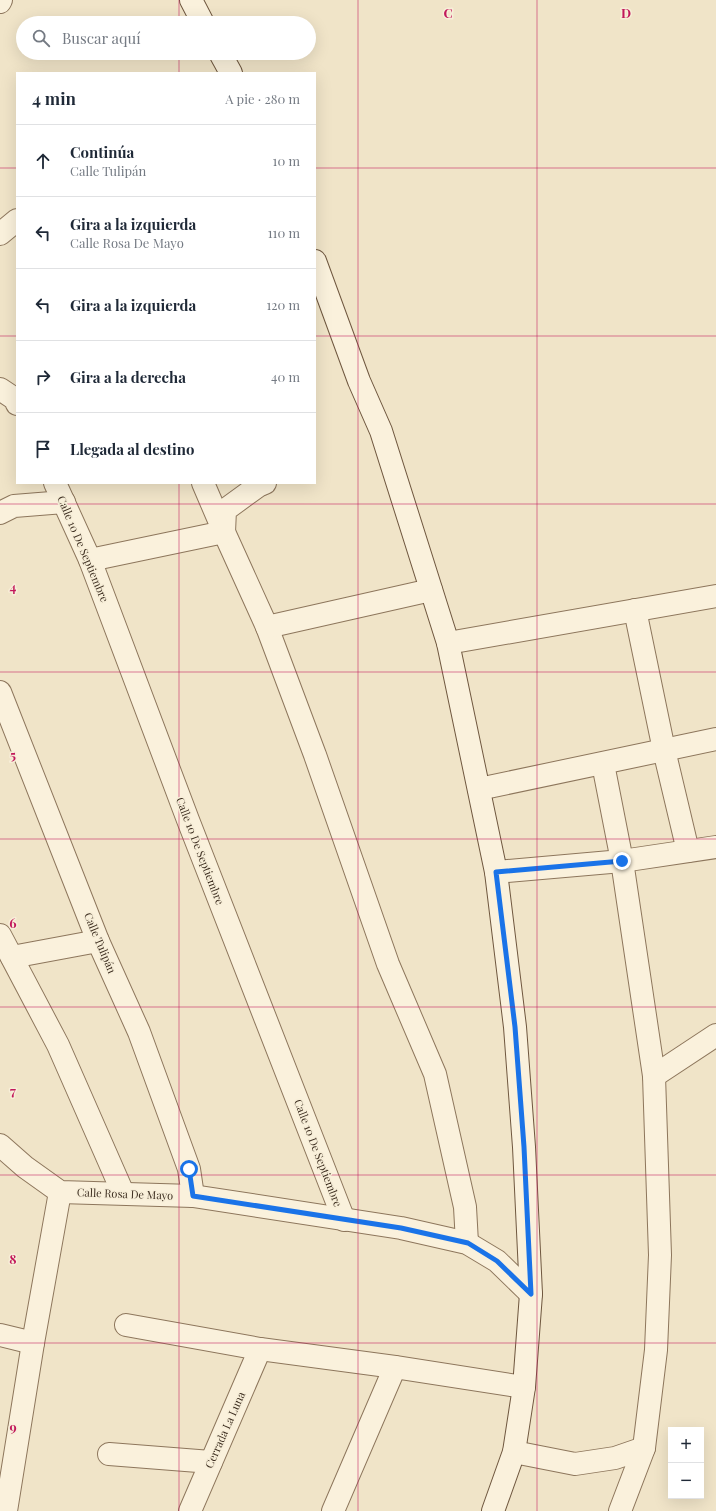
<!DOCTYPE html>
<html lang="es">
<head>
<meta charset="utf-8">
<style>
	:root { --surface:#fff; --page:#f6f6f7; --text:#1f2937; --muted:#747a83; --line:#e0e1e3 }
	body { margin:0; font-family:"Playfair Display",serif; background:var(--page); color:var(--text) }
	.controls { position:absolute; right:12px; bottom:12px; display:grid; overflow:hidden; border-radius:0px; box-shadow:0 4px 16px #0002 }
	.controls button { width:36px; height:36px; display:grid; place-items:center; padding:0; border:0; border-bottom:1px solid var(--line); background:var(--surface); color:var(--text); font:20px sans-serif }
	.stop { position:absolute; width:12px; height:12px; margin:-9px; border:3px solid #1a73e8; border-radius:50%; background:#fff }
	.stop.end { background:#1a73e8; border-color:#fff; box-shadow:0 1px 4px #0008 }
	.list { margin:0; padding:0; list-style:none }
	h2 { display:flex; justify-content:space-between; align-items:center; height:52px; margin:0; padding:0 16px; font-size:17px }
	h2 small { font-size:13px; font-weight:400; color:var(--muted) }
	.list li { display:grid; grid-template-columns:26px 1fr auto; gap:12px; align-items:center; box-sizing:border-box; height:72px; padding:0 16px; border-top:1px solid var(--line) }
	.list b { display:block; font-size:15px; white-space:nowrap }
	.list p { margin:0; font-size:13px; white-space:nowrap; color:var(--muted) }
	.list em { font-size:13px; font-style:normal; color:var(--muted) }
	.icon { flex:none; width:22px; height:22px; fill:none; stroke:currentColor; stroke-width:2; stroke-linecap:round; stroke-linejoin:round }
	.map { position:relative; flex:none; width:716px; height:1511px; overflow:hidden }
	.search { position:absolute; background:var(--surface); box-shadow:0 4px 16px #0002; left:16px; top:16px; width:300px; height:44px; display:flex; align-items:center; gap:10px; box-sizing:border-box; padding:0 14px; border-radius:22px; color:var(--muted); font-size:15px }
	.panel { position:absolute; background:var(--surface); box-shadow:0 4px 16px #0002; left:16px; top:72px; width:300px; height:412px; border-radius:0px }
	.map>svg:first-child { display:block }
</style>
</head>
<body>
<div class="map">
<svg width="716" height="1511" viewBox="0 0 716 1511">
	<rect width="100%" height="100%" fill="#f0e4c8"/>
	<g fill="none" stroke-linecap="round" stroke-linejoin="round">
		<g stroke="#8d765c" stroke-width="24">
			<g id="minor">
				<path d="M 0,234 L 17,220"/>
				<path d="M 0,389 L 15,399 L 17,404"/>
				<path d="M 55,483 L 90,560 L 188,820 L 344,1220"/>
				<path d="M 203,483 L 224,532 L 267,627 L 315,755 L 388,964 L 435,1074 L 465,1207 L 467,1243"/>
				<path d="M 0,513 L 14,506 L 64,502"/>
				<path d="M 90,560 L 224,532 L 225,510 L 258,486 L 265,483"/>
				<path d="M 635,610 L 664,750 L 688,851"/>
				<path d="M 267,627 L 431,590"/>
				<path d="M 448,643 L 716,596"/>
				<path d="M 0,692 L 98,941 L 139,1032 L 189,1169 L 193,1196"/>
				<path d="M 603,764 L 622,861 L 654,1076 L 660,1255 L 656,1350 L 644,1448 L 620,1511"/>
				<path d="M 479,789 L 716,739"/>
				<path d="M 496,872 L 622,861 L 716,847"/>
				<path d="M 0,935 L 58,1045 L 123,1193"/>
				<path d="M 12,957 L 98,941"/>
				<path d="M 654,1076 L 716,1035"/>
				<path d="M 0,1145 L 25,1167 L 60,1192 L 193,1196 L 401,1228 L 467,1243 L 497,1261 L 531,1294"/>
				<path d="M 126,1325 L 260,1349 L 395,1367 L 524,1387"/>
				<path d="M 0,1335 L 33,1343"/>
				<path d="M 514,1452 L 575,1464 L 615,1458 L 644,1448"/>
				<path d="M 109,1454 L 211,1462"/>
				<path d="M 6,1511 L 33,1343 L 60,1192"/>
				<path d="M 190,1511 L 260,1349"/>
				<path d="M 333,1511 L 395,1367"/>
			</g>
		</g>
		<g stroke="#8d765c" stroke-width="24">
			<path id="tertiary" d="M 0,2 L 1,0"/>
		</g>
		<g stroke="#6f573f" stroke-width="24">
			<g id="secondary">
				<path d="M 191,0 L 203,23"/>
				<path d="M 220,53 L 231,73"/>
				<path d="M 315,261 L 359,381 L 381,431 L 448,643 L 496,872 L 515,1027 L 524,1147 L 531,1294 L 524,1387 L 514,1452 L 493,1511"/>
			</g>
		</g>
		<use href="#minor" stroke="#faf1dc" stroke-width="22"/>
		<use href="#tertiary" stroke="#faf1dc" stroke-width="22"/>
		<use href="#secondary" stroke="#faf1dc" stroke-width="22"/>
	</g>
	<g fill="none" stroke-linecap="round" stroke-linejoin="round">
		<path stroke="#1a73e8" stroke-width="5" d="M 189,1169 L 193,1196 L 401,1228 L 468,1243 L 497,1261 L 531,1294 L 524,1147 L 515,1027 L 496,872 L 622,861"/>
	</g>
	<path fill="none" stroke="#c2185b" stroke-width="1" stroke-opacity="0.55" d="M 179,0 L 179,23M 358,0 L 358,1511M 537,0 L 537,1511M 179,53 L 179,73M 0,168 L 17,168M 315,168 L 716,168M 0,336 L 17,336M 315,336 L 716,336M 179,483 L 179,1511M 0,504 L 716,504M 0,672 L 716,672M 0,839 L 716,839M 0,1007 L 716,1007M 0,1175 L 716,1175M 0,1343 L 716,1343"/>
	<g text-anchor="middle" stroke-width="3" stroke-linejoin="round" paint-order="stroke">
		<g font-size="11" fill="#3d2e20" stroke="#f7eed8">
			<text transform="translate(83 549) rotate(67)" y="4">Calle 10 De Septiembre</text>
			<text transform="translate(200 851) rotate(69)" y="4">Calle 10 De Septiembre</text>
			<text transform="translate(100 943) rotate(67)" y="4">Calle Tulipán</text>
			<text transform="translate(318 1153) rotate(69)" y="4">Calle 10 De Septiembre</text>
			<text transform="translate(125 1194) rotate(2)" y="4">Calle Rosa De Mayo</text>
			<text transform="translate(225 1430) rotate(-66)" y="4">Cerrada La Luna</text>
		</g>
	</g>
	<g font-size="13" text-anchor="middle" font-weight="bold" fill="#c2185b" stroke="#f7eed8" stroke-width="3" stroke-linejoin="round" paint-order="stroke">
		<text x="448" y="18">C</text>
		<text x="626" y="18">D</text>
		<text x="13" y="592">4</text>
		<text x="13" y="760">5</text>
		<text x="13" y="928">6</text>
		<text x="13" y="1096">7</text>
		<text x="13" y="1264">8</text>
		<text x="13" y="1432">9</text>
	</g>
</svg>
<div class="controls">
<button>+</button>
<button>−</button>
</div>
<div class="stop" style="left:189px;top:1169px"></div>
<div class="stop end" style="left:622px;top:861px"></div>
<div class="search"><svg class="icon" aria-label="search" viewBox="0 0 24 24"><circle cx="10" cy="10" r="6"/><path d="M15 15l6 6"/></svg>Buscar aquí</div>
<section class="panel">
<h2>4 min<small>A pie · 280 m</small></h2>
<ul class="list">
<li><svg class="icon" aria-label="ahead" viewBox="0 0 24 24"><path d="M12 20V5M6 11l6-6 6 6"/></svg><div><b>Continúa</b><p>Calle Tulipán</p></div><em>10 m</em></li>
<li><svg class="icon" aria-label="left" viewBox="0 0 24 24"><path d="M17 20v-9H6M10 6l-5 5 5 5"/></svg><div><b>Gira a la izquierda</b><p>Calle Rosa De Mayo</p></div><em>110 m</em></li>
<li><svg class="icon" aria-label="left" viewBox="0 0 24 24"><path d="M17 20v-9H6M10 6l-5 5 5 5"/></svg><div><b>Gira a la izquierda</b></div><em>120 m</em></li>
<li><svg class="icon" aria-label="right" viewBox="0 0 24 24"><path d="M7 20v-9h11M14 6l5 5-5 5"/></svg><div><b>Gira a la derecha</b></div><em>40 m</em></li>
<li><svg class="icon" aria-label="arrive" viewBox="0 0 24 24"><path d="M6 21V4h12l-3 4 3 4H6"/></svg><div><b>Llegada al destino</b></div></li>
</ul>
</section>
</div>
</body>
</html>
